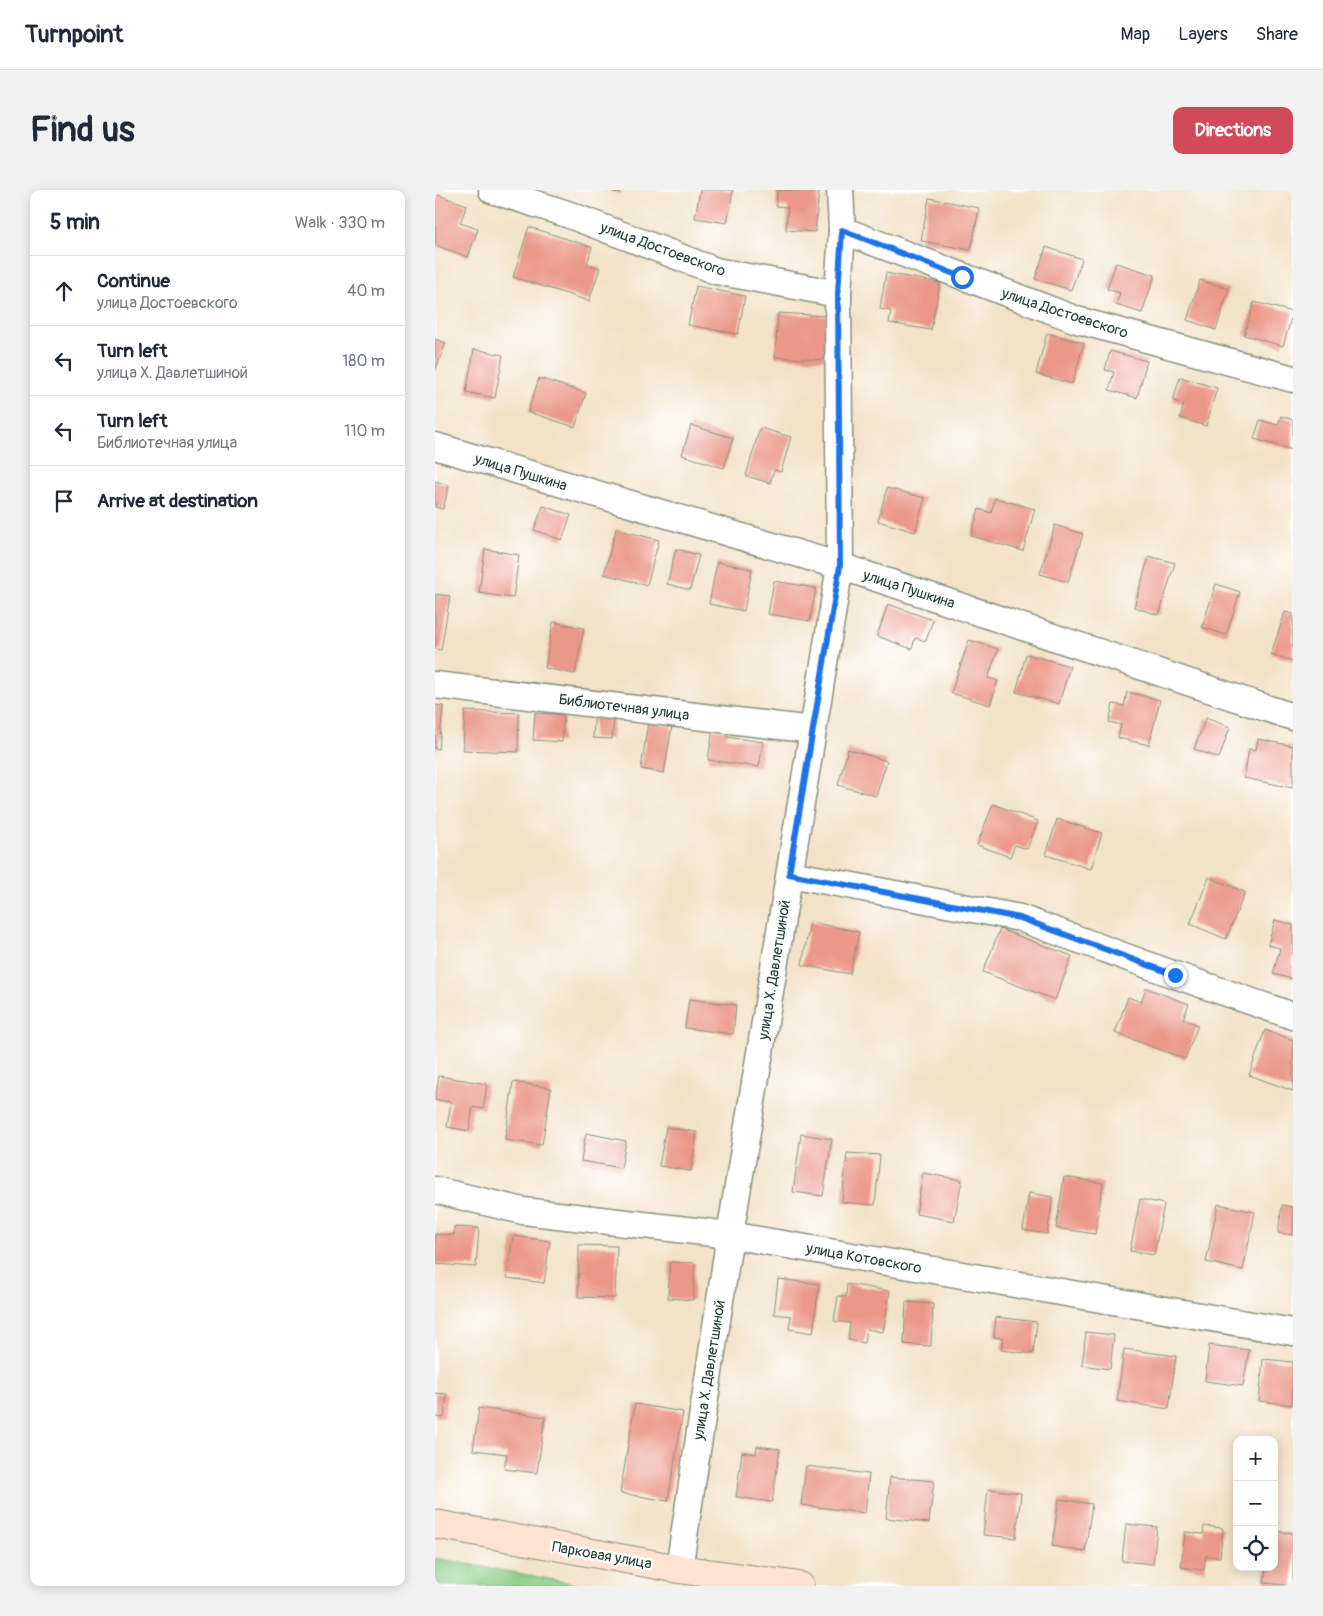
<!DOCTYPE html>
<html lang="en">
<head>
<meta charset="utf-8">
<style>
	:root { --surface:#fff; --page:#f2f2f3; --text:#1f2937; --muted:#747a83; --line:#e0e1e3; --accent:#d1495b }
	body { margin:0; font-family:Pangolin,sans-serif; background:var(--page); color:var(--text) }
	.controls { position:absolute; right:15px; bottom:15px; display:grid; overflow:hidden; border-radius:10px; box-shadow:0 2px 12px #0003 }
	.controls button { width:45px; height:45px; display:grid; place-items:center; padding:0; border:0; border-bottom:1px solid var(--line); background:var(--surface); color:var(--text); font:25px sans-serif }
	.stop { position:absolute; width:15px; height:15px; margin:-11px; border:4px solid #1a73e8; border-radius:50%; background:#fff }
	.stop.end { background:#1a73e8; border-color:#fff; box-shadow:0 1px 5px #0008 }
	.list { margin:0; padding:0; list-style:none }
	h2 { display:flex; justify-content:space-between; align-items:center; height:65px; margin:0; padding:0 20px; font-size:21px }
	h2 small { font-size:16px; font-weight:400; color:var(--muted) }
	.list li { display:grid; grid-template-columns:32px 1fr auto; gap:15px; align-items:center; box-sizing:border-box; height:70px; padding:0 20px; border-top:1px solid var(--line) }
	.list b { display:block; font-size:19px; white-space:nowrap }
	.list p { margin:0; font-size:16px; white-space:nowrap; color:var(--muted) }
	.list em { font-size:16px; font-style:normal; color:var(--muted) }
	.icon { flex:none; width:28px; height:28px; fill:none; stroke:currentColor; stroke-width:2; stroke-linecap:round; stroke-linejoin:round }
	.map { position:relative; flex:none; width:858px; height:1396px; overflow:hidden; border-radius:10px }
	header { display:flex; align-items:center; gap:30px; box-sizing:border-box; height:70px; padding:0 25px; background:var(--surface); border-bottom:1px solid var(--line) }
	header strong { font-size:24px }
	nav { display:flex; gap:28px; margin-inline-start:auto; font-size:18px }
	.intro { display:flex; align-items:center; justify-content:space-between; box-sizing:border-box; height:120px; padding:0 30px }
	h1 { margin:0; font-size:35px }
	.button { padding:12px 22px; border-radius:10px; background:var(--accent); color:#fff; font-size:18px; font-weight:700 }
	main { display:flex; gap:30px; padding:0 30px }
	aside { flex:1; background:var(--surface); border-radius:10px; box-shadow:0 2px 12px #0003 }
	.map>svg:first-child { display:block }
</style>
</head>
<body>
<header>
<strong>Turnpoint</strong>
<nav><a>Map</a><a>Layers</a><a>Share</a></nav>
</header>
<div class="intro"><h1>Find us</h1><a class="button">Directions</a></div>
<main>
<aside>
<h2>5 min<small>Walk · 330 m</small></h2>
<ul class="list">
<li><svg class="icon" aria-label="ahead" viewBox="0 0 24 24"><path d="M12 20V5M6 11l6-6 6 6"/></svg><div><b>Continue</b><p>улица Достоевского</p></div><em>40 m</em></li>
<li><svg class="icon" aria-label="left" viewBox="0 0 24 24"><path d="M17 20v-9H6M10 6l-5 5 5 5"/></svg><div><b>Turn left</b><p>улица Х. Давлетшиной</p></div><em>180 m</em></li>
<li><svg class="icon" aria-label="left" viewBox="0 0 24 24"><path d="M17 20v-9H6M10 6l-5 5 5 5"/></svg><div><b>Turn left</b><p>Библиотечная улица</p></div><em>110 m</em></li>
<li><svg class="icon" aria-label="arrive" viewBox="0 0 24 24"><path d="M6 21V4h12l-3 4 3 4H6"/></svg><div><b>Arrive at destination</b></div></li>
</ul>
</aside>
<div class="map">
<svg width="858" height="1396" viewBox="0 0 858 1396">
	<rect width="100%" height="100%" fill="#fff"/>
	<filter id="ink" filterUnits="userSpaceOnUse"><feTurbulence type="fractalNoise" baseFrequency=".02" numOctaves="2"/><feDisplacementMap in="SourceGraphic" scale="10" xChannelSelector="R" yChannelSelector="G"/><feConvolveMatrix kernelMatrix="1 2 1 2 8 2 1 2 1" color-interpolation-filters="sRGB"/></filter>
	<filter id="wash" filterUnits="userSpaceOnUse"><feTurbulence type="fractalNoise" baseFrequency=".0096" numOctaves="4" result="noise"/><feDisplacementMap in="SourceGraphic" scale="20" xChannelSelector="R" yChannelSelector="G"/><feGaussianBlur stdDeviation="1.12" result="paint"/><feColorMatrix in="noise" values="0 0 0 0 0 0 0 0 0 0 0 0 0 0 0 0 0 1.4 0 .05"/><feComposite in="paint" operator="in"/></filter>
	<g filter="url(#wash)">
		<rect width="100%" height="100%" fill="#f2e2c7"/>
		<path fill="#89cc85" stroke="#54845c" d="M 0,1368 L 152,1396 L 0,1396 Z"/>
		<g id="blocks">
			<g fill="#eb9789">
				<path d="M 173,0 L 186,0 L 185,4 Z"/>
				<path d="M 265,0 L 298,0 L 292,33 L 260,28 Z"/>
				<path d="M 342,0 L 384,0 L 380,42 L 351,40 L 353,17 L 341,16 Z"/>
				<path d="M 0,4 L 32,15 L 25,33 L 43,39 L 33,67 L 0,55 Z"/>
				<path d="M 494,8 L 544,18 L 536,60 L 486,51 Z"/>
				<path d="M 94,37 L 157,57 L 152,74 L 165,78 L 154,111 L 78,87 Z"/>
				<path d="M 611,57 L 647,69 L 636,100 L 600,89 Z"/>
				<path d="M 681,73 L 720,85 L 707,123 L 681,115 L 685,103 L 672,99 Z"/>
				<path d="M 451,83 L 505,93 L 496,140 L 454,133 L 456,121 L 445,119 Z"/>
				<path d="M 765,90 L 794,99 L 781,140 L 752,130 Z"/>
				<path d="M 261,96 L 310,106 L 303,144 L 253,135 Z"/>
				<path d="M 819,112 L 858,122 L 848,156 L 809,145 Z"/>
				<path d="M 343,123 L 392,126 L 389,170 L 340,167 Z"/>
				<path d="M 612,143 L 649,153 L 637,194 L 601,184 Z"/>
				<path d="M 0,149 L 11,153 L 0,181 Z"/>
				<path d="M 39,159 L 68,165 L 60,208 L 31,202 Z"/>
				<path d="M 675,161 L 712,171 L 702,208 L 674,200 L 679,182 L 670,180 Z"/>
				<path d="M 745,187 L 782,198 L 771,236 L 745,228 L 749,214 L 738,211 Z"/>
				<path d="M 104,188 L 151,203 L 140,237 L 93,222 Z"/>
				<path d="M 846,226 L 858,230 L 858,260 L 819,249 L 825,230 L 843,235 Z"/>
				<path d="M 256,235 L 298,248 L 289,278 L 247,265 Z"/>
				<path d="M 325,238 L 356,247 L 346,282 L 339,280 L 335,293 L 311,286 Z"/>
				<path d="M 0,291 L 14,295 L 8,319 L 0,317 Z"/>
				<path d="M 452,298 L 490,308 L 480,342 L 443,331 Z"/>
				<path d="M 560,308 L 600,319 L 588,361 L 536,346 L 544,319 L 556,323 Z"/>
				<path d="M 108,316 L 136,325 L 127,350 L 99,340 Z"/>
				<path d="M 620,335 L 648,344 L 633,392 L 605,384 Z"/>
				<path d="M 181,339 L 224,350 L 212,395 L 169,384 Z"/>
				<path d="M 50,359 L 84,365 L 78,408 L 44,403 Z"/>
				<path d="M 241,359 L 264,365 L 255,400 L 232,394 Z"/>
				<path d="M 714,366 L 740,373 L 724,425 L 699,417 Z"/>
				<path d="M 282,372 L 317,379 L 309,421 L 274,414 Z"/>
				<path d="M 339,391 L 381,398 L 375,431 L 333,424 Z"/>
				<path d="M 781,394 L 805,402 L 791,445 L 767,437 Z"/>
				<path d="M 0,404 L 15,406 L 6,460 L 0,459 Z"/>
				<path d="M 453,414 L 498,430 L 491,451 L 480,448 L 477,459 L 442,446 Z"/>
				<path d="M 850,422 L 858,424 L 858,471 L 836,464 Z"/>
				<path d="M 118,432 L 149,438 L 140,484 L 110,478 Z"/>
				<path d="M 534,450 L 563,459 L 553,488 L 563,491 L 555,515 L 516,503 Z"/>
				<path d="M 591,464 L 635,476 L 624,514 L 581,502 Z"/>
				<path d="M 692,502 L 725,510 L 714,555 L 683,548 L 686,535 L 674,532 L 678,514 L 689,516 Z"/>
				<path d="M 0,515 L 8,516 L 4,559 L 0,559 Z"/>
				<path d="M 160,518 L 180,520 L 177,549 L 158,548 Z"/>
				<path d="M 30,521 L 84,523 L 83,562 L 28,560 Z"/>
				<path d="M 100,523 L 129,525 L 127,552 L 98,550 Z"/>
				<path d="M 771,528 L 795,537 L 784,568 L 759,559 Z"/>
				<path d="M 213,532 L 237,536 L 229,583 L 206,579 Z"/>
				<path d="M 278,539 L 293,541 L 292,547 L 328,552 L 324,577 L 273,570 Z"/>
				<path d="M 823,549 L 858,556 L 858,598 L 809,588 L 814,559 L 821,560 Z"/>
				<path d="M 413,559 L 452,571 L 441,606 L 403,595 Z"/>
				<path d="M 558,614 L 603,631 L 592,659 L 580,655 L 575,667 L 542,655 Z"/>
				<path d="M 622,629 L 667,643 L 656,679 L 611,665 Z"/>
				<path d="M 774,687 L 810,702 L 791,749 L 755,734 Z"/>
				<path d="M 840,730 L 858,735 L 858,789 L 838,784 L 845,758 L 833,755 Z"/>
				<path d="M 375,732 L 424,742 L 415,784 L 367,775 Z"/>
				<path d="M 565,739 L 637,766 L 620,810 L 548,782 Z"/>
				<path d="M 711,798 L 754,814 L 748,829 L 763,835 L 750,869 L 680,843 L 693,807 L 706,812 Z"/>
				<path d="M 254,809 L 301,815 L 298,844 L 250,838 Z"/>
				<path d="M 830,840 L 858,850 L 858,901 L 814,885 Z"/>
				<path d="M 4,886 L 52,894 L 48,919 L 38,917 L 34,941 L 12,937 L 16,912 L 0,910 Z"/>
				<path d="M 78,892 L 116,898 L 107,955 L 70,950 Z"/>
				<path d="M 231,937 L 262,942 L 256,981 L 224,976 Z"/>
				<path d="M 151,943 L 191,951 L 186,978 L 146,971 Z"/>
				<path d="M 366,944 L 397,949 L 388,1006 L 358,1002 Z"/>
				<path d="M 412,963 L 445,965 L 440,1015 L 407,1012 Z"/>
				<path d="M 488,983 L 527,990 L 519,1031 L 481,1024 Z"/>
				<path d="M 629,987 L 668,993 L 660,1044 L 621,1038 Z"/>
				<path d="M 594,1003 L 618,1007 L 612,1044 L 588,1040 Z"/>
				<path d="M 705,1009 L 729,1014 L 719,1065 L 695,1061 Z"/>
				<path d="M 783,1014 L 820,1022 L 808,1080 L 771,1072 Z"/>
				<path d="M 847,1015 L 858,1017 L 858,1045 L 843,1043 Z"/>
				<path d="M 19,1037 L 44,1038 L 41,1077 L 0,1074 L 0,1044 L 19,1045 Z"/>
				<path d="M 78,1046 L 115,1051 L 109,1093 L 72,1088 Z"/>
				<path d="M 144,1055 L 182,1056 L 180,1108 L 143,1107 Z"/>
				<path d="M 235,1072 L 260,1073 L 258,1110 L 233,1108 Z"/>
				<path d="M 343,1089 L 384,1094 L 378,1143 L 354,1139 L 356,1126 L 339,1124 Z"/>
				<path d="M 412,1094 L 455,1101 L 448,1142 L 432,1139 L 429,1153 L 413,1150 L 415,1133 L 399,1131 L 403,1106 L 411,1107 Z"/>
				<path d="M 471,1112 L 498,1114 L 496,1156 L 469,1154 Z"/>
				<path d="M 561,1127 L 602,1132 L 598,1164 L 566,1160 L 568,1148 L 559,1147 Z"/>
				<path d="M 651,1142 L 679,1145 L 675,1179 L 647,1175 Z"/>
				<path d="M 774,1155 L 814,1160 L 808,1196 L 770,1191 Z"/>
				<path d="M 689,1159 L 741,1166 L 734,1219 L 682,1211 Z"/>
				<path d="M 828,1169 L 858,1172 L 857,1215 L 824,1211 Z"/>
				<path d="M 0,1203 L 12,1204 L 9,1228 L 0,1227 Z"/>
				<path d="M 200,1214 L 248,1222 L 233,1311 L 185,1303 Z"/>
				<path d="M 44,1218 L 110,1227 L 102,1283 L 69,1279 L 72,1264 L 38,1260 Z"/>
				<path d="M 322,1256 L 345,1259 L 337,1312 L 301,1307 L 307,1262 L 321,1264 Z"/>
				<path d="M 371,1276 L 434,1284 L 430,1323 L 366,1315 Z"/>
				<path d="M 455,1287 L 499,1291 L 494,1333 L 451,1328 Z"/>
				<path d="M 553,1299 L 586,1303 L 581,1348 L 548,1345 Z"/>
				<path d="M 624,1309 L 657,1314 L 650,1362 L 617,1356 Z"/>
				<path d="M 691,1334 L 722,1337 L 718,1374 L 687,1371 Z"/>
				<path d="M 769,1336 L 788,1338 L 785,1367 L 771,1366 L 769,1380 L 746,1377 L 750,1342 L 768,1344 Z"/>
				<path d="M 839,1341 L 858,1343 L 858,1396 L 829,1393 L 831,1377 L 839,1377 Z"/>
			</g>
		</g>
	</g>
	<g filter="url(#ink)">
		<use href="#blocks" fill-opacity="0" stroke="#88907e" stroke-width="1"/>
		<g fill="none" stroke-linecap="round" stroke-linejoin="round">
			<g stroke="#88907e" stroke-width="29">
				<g id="street">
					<path d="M 57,0 L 132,24 L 281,81 L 403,104"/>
					<path d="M 407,40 L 642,130 L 858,189"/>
					<path d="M 0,256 L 405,376 L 858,527"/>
					<path d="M 0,495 L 378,540"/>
					<path d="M 355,684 L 585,728 L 740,785 L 858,826"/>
					<path d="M 0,1000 L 88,1021 L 295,1045 L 858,1142"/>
					<path d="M 244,1379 L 295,1045 L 405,376 L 403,104 L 407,40 L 405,0"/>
				</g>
			</g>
			<g stroke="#88907e" stroke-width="30">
				<path id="secondary" d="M 0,1334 L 244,1379 L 365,1396"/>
			</g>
			<use href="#street" stroke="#fff" stroke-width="26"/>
			<use href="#secondary" stroke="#fee3d2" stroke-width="28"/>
		</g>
	</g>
	<g fill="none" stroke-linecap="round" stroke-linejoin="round" filter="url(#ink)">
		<path stroke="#1a73e8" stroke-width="6" d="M 527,87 L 407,40 L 403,104 L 405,376 L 354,684 L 585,728 L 740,785"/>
	</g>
	<g text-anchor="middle" stroke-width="5" stroke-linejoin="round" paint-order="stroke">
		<g font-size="15" fill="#1f3d34" stroke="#fff">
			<text transform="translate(228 59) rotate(20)" y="5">улица Достоевского</text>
			<text transform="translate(630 123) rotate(18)" y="5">улица Достоевского</text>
			<text transform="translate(86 282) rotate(17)" y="5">улица Пушкина</text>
			<text transform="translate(474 399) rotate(18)" y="5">улица Пушкина</text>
			<text transform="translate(189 517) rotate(7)" y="5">Библиотечная улица</text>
			<text transform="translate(339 780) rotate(-81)" y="5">улица Х. Давлетшиной</text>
			<text transform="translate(429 1068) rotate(10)" y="5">улица Котовского</text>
			<text transform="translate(274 1180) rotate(-81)" y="5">улица Х. Давлетшиной</text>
			<text transform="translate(167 1365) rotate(10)" y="5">Парковая улица</text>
		</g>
	</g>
</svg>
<div class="controls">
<button>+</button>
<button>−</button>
<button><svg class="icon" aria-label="locate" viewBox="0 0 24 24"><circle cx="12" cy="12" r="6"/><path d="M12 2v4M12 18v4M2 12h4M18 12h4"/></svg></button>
</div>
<div class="stop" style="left:527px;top:87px"></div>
<div class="stop end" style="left:740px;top:785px"></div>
</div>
</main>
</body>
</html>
